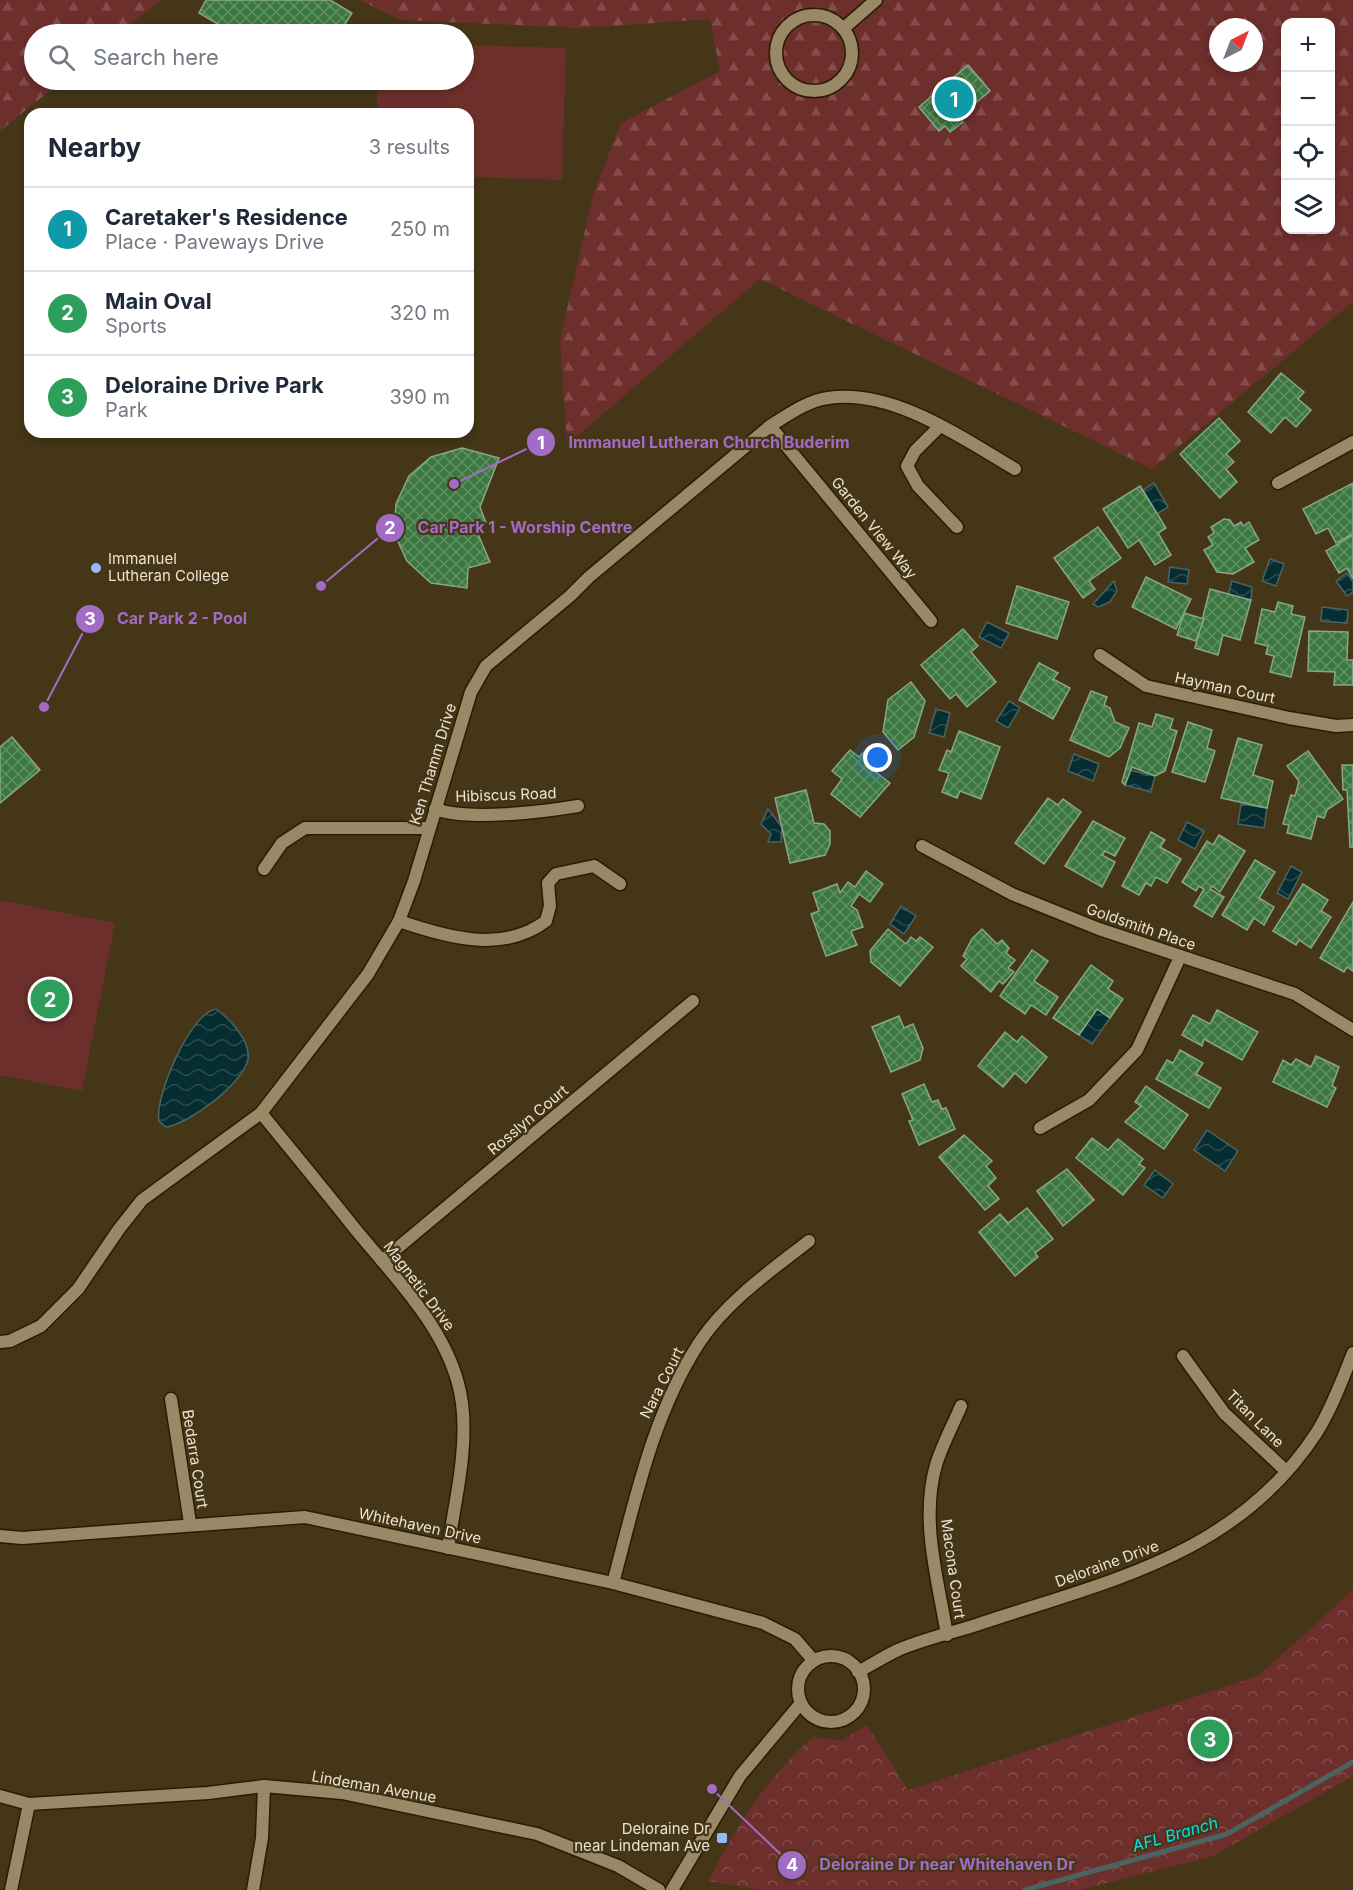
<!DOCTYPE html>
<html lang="en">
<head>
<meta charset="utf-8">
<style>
	:root { --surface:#fff; --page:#f2f2f3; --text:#1f2937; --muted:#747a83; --line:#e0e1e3; --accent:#556890 }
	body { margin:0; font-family:Inter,sans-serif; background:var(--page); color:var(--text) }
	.controls { position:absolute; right:18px; top:18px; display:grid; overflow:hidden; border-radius:12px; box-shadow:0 3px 9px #0003 }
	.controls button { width:54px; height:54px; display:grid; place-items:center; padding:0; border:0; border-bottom:2px solid var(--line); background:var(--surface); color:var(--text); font:30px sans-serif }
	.compass { position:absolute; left:1209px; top:18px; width:54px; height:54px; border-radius:50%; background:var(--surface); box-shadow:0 3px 9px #0003; rotate:42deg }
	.you { position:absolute; left:878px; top:758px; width:21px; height:21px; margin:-15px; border:4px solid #fff; border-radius:50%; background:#1a73e8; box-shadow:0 0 0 9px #1a73e833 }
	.badge { display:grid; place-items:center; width:39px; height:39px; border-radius:50%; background:var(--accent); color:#fff; font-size:20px; font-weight:700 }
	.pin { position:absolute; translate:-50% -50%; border:3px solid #fff; box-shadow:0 2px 6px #0006 }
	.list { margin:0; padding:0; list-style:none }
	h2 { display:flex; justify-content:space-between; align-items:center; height:78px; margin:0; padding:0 24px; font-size:26px }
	h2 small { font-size:20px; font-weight:400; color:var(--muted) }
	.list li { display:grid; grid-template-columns:39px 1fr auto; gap:18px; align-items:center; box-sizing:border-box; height:84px; padding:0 24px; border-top:2px solid var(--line) }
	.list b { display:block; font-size:22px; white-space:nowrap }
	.list p { margin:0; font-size:20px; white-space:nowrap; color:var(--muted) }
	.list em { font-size:20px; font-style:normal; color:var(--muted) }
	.icon { flex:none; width:33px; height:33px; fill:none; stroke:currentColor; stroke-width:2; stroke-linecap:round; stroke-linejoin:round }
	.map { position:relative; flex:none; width:1353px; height:1890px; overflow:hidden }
	.search { position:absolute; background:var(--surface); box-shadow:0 3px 9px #0003; left:24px; top:24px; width:450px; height:66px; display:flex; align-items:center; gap:15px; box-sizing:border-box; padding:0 21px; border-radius:33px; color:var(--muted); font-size:22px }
	.panel { position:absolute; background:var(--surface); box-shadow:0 3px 9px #0003; left:24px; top:108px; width:450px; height:330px; border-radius:18px }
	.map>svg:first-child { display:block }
</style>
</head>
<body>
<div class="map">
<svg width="1353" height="1890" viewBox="0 0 1353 1890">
	<defs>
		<pattern id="forest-firs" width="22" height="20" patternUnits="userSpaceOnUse" patternTransform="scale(1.5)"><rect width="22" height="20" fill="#6d2f2c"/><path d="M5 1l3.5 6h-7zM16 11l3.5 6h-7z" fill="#824d4a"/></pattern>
		<pattern id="park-crowns" width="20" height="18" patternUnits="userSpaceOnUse" patternTransform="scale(1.5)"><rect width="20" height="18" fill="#6d2f2c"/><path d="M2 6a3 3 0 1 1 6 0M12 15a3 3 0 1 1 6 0" fill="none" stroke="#824d4a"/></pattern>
		<pattern id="water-waves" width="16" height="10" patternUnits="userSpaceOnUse" patternTransform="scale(1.5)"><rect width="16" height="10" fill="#062e32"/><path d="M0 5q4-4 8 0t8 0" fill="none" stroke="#2a4c4f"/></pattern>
		<pattern id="building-cross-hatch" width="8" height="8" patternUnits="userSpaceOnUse" patternTransform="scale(1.5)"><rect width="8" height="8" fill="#3b773f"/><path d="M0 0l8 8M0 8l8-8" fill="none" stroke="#619163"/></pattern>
	</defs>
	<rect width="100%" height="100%" fill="#443616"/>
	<g fill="url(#forest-firs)" fill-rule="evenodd">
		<path d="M 0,0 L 161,0 L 118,34 L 34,34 L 34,80 L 63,80 L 0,131 Z"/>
		<path d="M 360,0 L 1353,0 L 1353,302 L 1152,469 L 760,279 L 567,445 L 560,340 L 593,195 L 621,123 L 720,71 L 710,19 L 583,28 L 400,20 ZM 1286,22 L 1330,22 L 1330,230 L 1286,230 ZM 1218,27 L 1254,27 L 1254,63 L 1218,63 Z"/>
	</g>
	<path fill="url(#park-crowns)" d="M 1353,1590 L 1353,1776 L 1213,1856 L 1080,1890 L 762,1890 L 708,1881 C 736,1828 766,1777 813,1737 L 840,1741 L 867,1725 L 908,1790 L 1258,1676 Z"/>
	<g fill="#6d2f2c">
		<path d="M 464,45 L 566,48 L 562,180 L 468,177 L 468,114 L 377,114 L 378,80 L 464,80 Z"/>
		<path d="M 0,900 L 115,923 L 82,1091 L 0,1075 Z"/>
	</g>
	<g fill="url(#water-waves)" stroke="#4b6462" stroke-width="1.5">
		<path d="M 1154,483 L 1168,507 L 1157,514 L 1143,490 Z"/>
		<path d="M 1270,559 L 1284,564 L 1276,586 L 1262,581 Z"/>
		<path d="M 1170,567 L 1189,570 L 1187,584 L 1168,582 Z"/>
		<path d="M 1347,573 L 1353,582 L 1353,592 L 1347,596 L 1336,581 Z"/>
		<path d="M 1114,581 L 1117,591 L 1110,602 L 1098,607 L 1093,604 Z"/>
		<path d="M 1232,581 L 1252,587 L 1251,600 L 1228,596 Z"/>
		<path d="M 1322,607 L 1348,610 L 1347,623 L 1321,621 Z"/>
		<path d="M 987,622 L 1009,633 L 1001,648 L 979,637 Z"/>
		<path d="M 1009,701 L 1020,708 L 1008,728 L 996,721 Z"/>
		<path d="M 936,709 L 950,713 L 944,737 L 929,733 Z"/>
		<path d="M 1074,754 L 1099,764 L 1093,781 L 1068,771 Z"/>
		<path d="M 1129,770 L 1155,776 L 1151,792 L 1125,785 Z"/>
		<path d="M 1241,804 L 1267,808 L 1264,828 L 1238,824 Z"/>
		<path d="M 768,809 L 782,827 L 781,842 L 768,842 L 771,834 L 761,824 Z"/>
		<path d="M 1187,822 L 1204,831 L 1195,849 L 1178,840 Z"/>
		<path d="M 1291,866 L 1302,872 L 1288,899 L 1277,893 Z"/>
		<path d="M 901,906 L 916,916 L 904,934 L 890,924 Z"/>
		<path d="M 216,1009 C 229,1018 251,1041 248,1059 C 244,1083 189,1124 166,1127 L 159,1121 C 154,1097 191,1012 216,1009 Z"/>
		<path d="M 1097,1009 L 1110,1018 L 1092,1044 L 1079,1035 Z"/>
		<path d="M 1207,1130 L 1238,1151 L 1225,1171 L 1194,1150 Z"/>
		<path d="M 1155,1170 L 1173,1184 L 1163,1198 L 1144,1185 Z"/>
	</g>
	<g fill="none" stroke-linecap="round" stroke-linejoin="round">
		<path stroke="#4b6462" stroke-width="5" d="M 1025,1890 L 1227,1834 L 1353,1762"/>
	</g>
	<g fill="url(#building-cross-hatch)" stroke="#89a68a" stroke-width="1.5">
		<path d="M 206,0 L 330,0 L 352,13 L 345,24 L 356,30 L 353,34 L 235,34 L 199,13 Z"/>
		<path d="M 968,65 L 990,91 L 959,117 L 963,122 L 950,132 L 945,126 L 939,131 L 919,107 Z"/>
		<path d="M 301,80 L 324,80 L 308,84 Z"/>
		<path d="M 1281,373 L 1304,392 L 1298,399 L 1311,410 L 1296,427 L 1285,417 L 1271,433 L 1248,412 Z"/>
		<path d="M 1219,418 L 1240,441 L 1226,454 L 1234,462 L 1226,469 L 1237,482 L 1220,498 L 1180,454 Z"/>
		<path d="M 462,448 L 499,458 L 480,507 L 486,523 L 478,534 L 490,562 L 468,568 L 467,588 L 431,583 L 407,561 L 394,533 L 396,504 L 409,476 L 431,457 Z"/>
		<path d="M 1353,483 L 1353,534 L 1336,543 L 1328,528 L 1316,534 L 1303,509 Z"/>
		<path d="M 1140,486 L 1166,528 L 1158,533 L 1171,555 L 1155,565 L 1139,540 L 1128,548 L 1103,509 Z"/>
		<path d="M 1224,519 L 1230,520 L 1234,526 L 1241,522 L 1243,526 L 1249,522 L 1259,540 L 1245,548 L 1254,562 L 1233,574 L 1217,572 L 1204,550 L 1213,545 L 1208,537 L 1214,533 L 1211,527 Z"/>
		<path d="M 1098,527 L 1121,558 L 1089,581 L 1095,589 L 1083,598 L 1054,558 Z"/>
		<path d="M 1353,535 L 1353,579 L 1347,568 L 1339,573 L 1326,551 Z"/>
		<path d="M 1146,577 L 1191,599 L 1176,629 L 1132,607 Z"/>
		<path d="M 1017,586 L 1069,602 L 1057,639 L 1006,623 Z"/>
		<path d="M 1210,589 L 1251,600 L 1240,640 L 1223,635 L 1218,655 L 1195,648 Z"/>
		<path d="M 1278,602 L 1293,606 L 1291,614 L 1305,617 L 1291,677 L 1270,672 L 1274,656 L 1266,654 L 1268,646 L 1255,643 L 1262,609 L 1275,612 Z"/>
		<path d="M 1184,613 L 1204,619 L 1196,641 L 1177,635 Z"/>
		<path d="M 963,629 L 978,646 L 971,652 L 996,682 L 967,707 L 956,694 L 950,699 L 921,665 Z"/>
		<path d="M 1309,631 L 1348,632 L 1347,660 L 1353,660 L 1353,685 L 1334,685 L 1335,672 L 1308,671 Z"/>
		<path d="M 1039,663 L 1058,673 L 1053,679 L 1070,688 L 1053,719 L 1019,700 Z"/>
		<path d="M 911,682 L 925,701 L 914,737 L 898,750 L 883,732 L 888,700 Z"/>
		<path d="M 1091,691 L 1107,697 L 1104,705 L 1110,708 L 1115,722 L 1129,728 L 1120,748 L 1109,757 L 1070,740 Z"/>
		<path d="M 1156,714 L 1173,719 L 1170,729 L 1177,731 L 1165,771 L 1155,776 L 1132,767 L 1125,785 L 1122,782 L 1139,723 L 1152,727 Z"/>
		<path d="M 1188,722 L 1212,730 L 1207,748 L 1215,751 L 1205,782 L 1172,772 Z"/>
		<path d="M 959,731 L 1000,747 L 981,799 L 960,791 L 957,798 L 942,792 L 949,773 L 939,770 L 947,750 L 951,752 Z"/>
		<path d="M 12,737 L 40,770 L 0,803 L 0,747 Z"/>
		<path d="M 1238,738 L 1262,745 L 1253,775 L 1273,781 L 1267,808 L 1221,798 Z"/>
		<path d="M 869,747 L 883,758 L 873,770 L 890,783 L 860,817 L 831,794 L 842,779 L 832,771 L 850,750 L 859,757 Z"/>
		<path d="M 1308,751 L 1343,799 L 1327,810 L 1324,818 L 1317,816 L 1311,839 L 1287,833 L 1289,825 L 1283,824 L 1291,795 L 1295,796 L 1299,781 L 1287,766 Z"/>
		<path d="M 1342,765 L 1353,765 L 1353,847 L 1350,847 L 1347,790 L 1343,790 Z"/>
		<path d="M 806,790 L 814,823 L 824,824 L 830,831 L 830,844 L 825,855 L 790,863 L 775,798 Z"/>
		<path d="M 1048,798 L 1058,805 L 1063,799 L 1081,812 L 1044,864 L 1015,843 Z"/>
		<path d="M 1093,821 L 1125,838 L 1115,856 L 1105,851 L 1102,855 L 1115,862 L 1102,887 L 1065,866 Z"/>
		<path d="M 1151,832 L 1165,840 L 1160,847 L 1181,859 L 1167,883 L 1156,877 L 1151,886 L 1146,883 L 1139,895 L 1122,886 Z"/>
		<path d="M 1219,835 L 1245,851 L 1220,892 L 1212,886 L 1210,889 L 1224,897 L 1212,917 L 1194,906 L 1204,889 L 1199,886 L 1196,891 L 1182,882 L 1207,841 L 1213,845 Z"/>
		<path d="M 1255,860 L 1275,872 L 1259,898 L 1274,907 L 1264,925 L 1254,918 L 1247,930 L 1222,915 Z"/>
		<path d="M 866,871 L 883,884 L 870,902 L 859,894 L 851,906 L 857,910 L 863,927 L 851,931 L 857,945 L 826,956 L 811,914 L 819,911 L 813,893 L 837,884 L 840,893 L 848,882 L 855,887 Z"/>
		<path d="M 1303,884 L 1328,900 L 1321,911 L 1331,917 L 1311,948 L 1299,940 L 1296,945 L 1273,931 Z"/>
		<path d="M 1353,902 L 1353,971 L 1347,967 L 1344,972 L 1320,958 Z"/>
		<path d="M 888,929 L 906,944 L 911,937 L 916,941 L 920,937 L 933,947 L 900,986 L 871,962 L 870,951 Z"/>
		<path d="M 982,929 L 997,944 L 1002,940 L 1009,948 L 1006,953 L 1015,960 L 1008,968 L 1014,972 L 1003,984 L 999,981 L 991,992 L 961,966 L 967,959 L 963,956 L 972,939 Z"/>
		<path d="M 1032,950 L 1048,961 L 1034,981 L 1058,997 L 1046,1015 L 1031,1005 L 1025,1014 L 1000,996 Z"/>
		<path d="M 1091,965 L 1113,981 L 1108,989 L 1123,999 L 1110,1018 L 1097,1009 L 1079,1035 L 1053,1018 Z"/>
		<path d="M 1217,1010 L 1258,1032 L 1242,1060 L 1204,1039 L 1202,1046 L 1182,1035 L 1193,1015 L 1210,1024 Z"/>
		<path d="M 899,1016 L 904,1028 L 913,1024 L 923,1048 L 920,1060 L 891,1072 L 872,1027 Z"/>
		<path d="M 1005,1032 L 1017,1042 L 1022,1036 L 1047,1057 L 1026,1083 L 1015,1073 L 1003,1087 L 978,1066 Z"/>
		<path d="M 1180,1050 L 1203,1063 L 1196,1074 L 1221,1088 L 1209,1108 L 1156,1079 L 1167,1060 L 1173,1063 Z"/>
		<path d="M 1316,1056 L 1339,1067 L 1332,1086 L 1336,1088 L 1327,1107 L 1273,1082 L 1283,1060 L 1291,1065 L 1296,1059 L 1311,1067 Z"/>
		<path d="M 924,1084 L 932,1102 L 938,1100 L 942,1109 L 946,1108 L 955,1129 L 919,1145 L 909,1121 L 913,1120 L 902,1094 Z"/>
		<path d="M 1146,1086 L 1188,1115 L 1164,1149 L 1125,1122 L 1141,1106 L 1135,1102 Z"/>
		<path d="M 964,1135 L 992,1161 L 986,1166 L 996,1178 L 988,1186 L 999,1199 L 985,1210 L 939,1157 Z"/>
		<path d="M 1092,1138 L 1108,1150 L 1118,1139 L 1143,1159 L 1139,1164 L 1145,1168 L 1123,1195 L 1076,1158 Z"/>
		<path d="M 1067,1169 L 1094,1200 L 1063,1226 L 1037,1191 Z"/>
		<path d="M 1027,1208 L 1053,1239 L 1035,1253 L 1038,1257 L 1015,1276 L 979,1232 L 1000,1214 L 1008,1223 Z"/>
	</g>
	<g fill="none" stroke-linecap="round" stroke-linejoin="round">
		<g stroke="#2a1d00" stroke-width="15">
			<g id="minor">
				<circle cx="814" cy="53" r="38"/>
				<path d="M 844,28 L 876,0"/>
				<path d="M 770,426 L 931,621"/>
				<path d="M 940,426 L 915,451 L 907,466 L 918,486 L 957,527"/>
				<path d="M 1278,483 L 1353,442"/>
				<path d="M 1100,655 L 1146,686 L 1289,718 L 1336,726 L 1353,725"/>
				<path d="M 435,809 C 469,821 542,812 578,806"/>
				<path d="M 922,846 L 1012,894 L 1099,929 L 1295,994 L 1353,1030"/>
				<path d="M 264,869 L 282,843 L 305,828 L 429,828"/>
				<path d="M 399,921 C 446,937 502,954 546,921 L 550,906 L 548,883 L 556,874 L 594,866 L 620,884"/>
				<path d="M 261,1113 C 293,1152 325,1191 356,1230 C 398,1281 453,1335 462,1403 C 468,1450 455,1501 448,1548"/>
				<path d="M 1040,1128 L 1089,1100 L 1137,1050 L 1180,957"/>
				<path d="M 382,1261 L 693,1001"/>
				<path d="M 0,1342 L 10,1341 L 41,1326 L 78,1289 L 119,1229 L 142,1200 L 261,1113 L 368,974 L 399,921 L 414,881 L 471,692 L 486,666 L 570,596 L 589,577 L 770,426 C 789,414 807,401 828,398 C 892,388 962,438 1015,469"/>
				<path d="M 1183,1356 L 1224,1413 L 1286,1471"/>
				<path d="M 171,1399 L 190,1523"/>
				<path d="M 0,1536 L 22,1538 L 305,1517 L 613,1583 L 763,1623 L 795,1639 L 814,1661"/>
				<path d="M 613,1583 C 635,1501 652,1416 699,1343 C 726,1302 770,1271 809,1241"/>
				<path d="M 947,1635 C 938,1580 920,1520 936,1465 C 942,1445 953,1425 961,1406"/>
				<path d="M 0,1796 L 29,1804 L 208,1793 L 264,1786 L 342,1793 L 537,1834 L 618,1866 L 659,1890"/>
				<path d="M 11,1890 L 29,1804"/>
				<path d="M 253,1890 L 262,1838 L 264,1786"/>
			</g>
		</g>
		<g stroke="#2a1d00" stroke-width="15">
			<g id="tertiary">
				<circle cx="831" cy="1689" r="33"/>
				<path d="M 858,1672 C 871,1665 885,1656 898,1650 C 923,1639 951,1633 976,1625 C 1107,1581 1237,1556 1317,1432 C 1332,1408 1342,1380 1353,1353"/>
				<path d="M 672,1890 L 740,1776 L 801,1703"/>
			</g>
		</g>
		<use href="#minor" stroke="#998966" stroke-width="12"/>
		<use href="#tertiary" stroke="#998966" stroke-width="12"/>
	</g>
	<g fill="#96b6fd" stroke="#443616" stroke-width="2">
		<circle cx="96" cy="568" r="6"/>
		<rect x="716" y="1832" width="12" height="12" rx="3"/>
	</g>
	<g text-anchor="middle" stroke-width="4.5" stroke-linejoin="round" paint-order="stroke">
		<g font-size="15" fill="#ebe3d1" stroke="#443616">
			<text transform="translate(874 528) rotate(51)" y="5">Garden View Way</text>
			<text transform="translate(1225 688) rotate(12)" y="5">Hayman Court</text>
			<text transform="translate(433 764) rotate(-73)" y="5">Ken Thamm Drive</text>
			<text transform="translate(506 795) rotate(-2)" y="5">Hibiscus Road</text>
			<text transform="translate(1141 927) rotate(19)" y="5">Goldsmith Place</text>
			<text transform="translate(528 1120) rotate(-40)" y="5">Rosslyn Court</text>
			<text transform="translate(419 1286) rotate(53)" y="5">Magnetic Drive</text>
			<text transform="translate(662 1383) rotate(-63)" y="5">Nara Court</text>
			<text transform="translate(1255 1419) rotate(45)" y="5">Titan Lane</text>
			<text transform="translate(195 1459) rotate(81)" y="5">Bedarra Court</text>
			<text transform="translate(420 1526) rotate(12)" y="5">Whitehaven Drive</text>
			<text transform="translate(1107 1564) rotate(-20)" y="5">Deloraine Drive</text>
			<text transform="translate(953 1569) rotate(82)" y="5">Macona Court</text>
			<text transform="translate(374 1787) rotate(10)" y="5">Lindeman Avenue</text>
		</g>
		<g font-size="15" fill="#ebe3d1" stroke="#443616" text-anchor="start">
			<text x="108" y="564">Immanuel<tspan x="108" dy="17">Lutheran College</tspan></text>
			<text x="710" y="1834" text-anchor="end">Deloraine Dr<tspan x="710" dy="17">near Lindeman Ave</tspan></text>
		</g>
		<g font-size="16" font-style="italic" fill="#10daeb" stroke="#443616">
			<text transform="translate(1175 1834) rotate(-16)" y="6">AFL Branch</text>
		</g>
	</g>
	<path fill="none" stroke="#a26cc5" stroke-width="2" d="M454 484L541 442M321 586L390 528M44 707L90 619M712 1789L792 1865"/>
	<g fill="#a26cc5" stroke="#443616" stroke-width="2">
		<circle cx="454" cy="484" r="6"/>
		<circle cx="321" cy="586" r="6"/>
		<circle cx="44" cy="707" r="6"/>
		<circle cx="712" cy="1789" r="6"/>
		<circle cx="541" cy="442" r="15"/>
		<circle cx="390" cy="528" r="15"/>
		<circle cx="90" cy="619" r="15"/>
		<circle cx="792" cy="1865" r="15"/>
	</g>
	<g font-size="18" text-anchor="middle" font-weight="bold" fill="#fff">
		<text x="541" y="449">1</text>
		<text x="390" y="534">2</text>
		<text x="90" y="625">3</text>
		<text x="792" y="1871">4</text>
	</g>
	<g font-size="16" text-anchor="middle" font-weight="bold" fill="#a26cc5" stroke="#443616" stroke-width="4.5" stroke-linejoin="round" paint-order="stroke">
		<text x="709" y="448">Immanuel Lutheran Church Buderim</text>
		<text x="525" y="533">Car Park 1 - Worship Centre</text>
		<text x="182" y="624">Car Park 2 - Pool</text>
		<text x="947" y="1870">Deloraine Dr near Whitehaven Dr</text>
	</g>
</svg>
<div class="controls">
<button>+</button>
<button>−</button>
<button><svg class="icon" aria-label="locate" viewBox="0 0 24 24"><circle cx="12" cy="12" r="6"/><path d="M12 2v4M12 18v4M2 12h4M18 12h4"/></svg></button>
<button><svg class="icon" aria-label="layers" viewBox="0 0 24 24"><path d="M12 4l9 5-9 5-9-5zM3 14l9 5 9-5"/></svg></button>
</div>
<svg class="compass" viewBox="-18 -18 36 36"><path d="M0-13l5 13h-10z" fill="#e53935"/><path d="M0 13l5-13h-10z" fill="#747a83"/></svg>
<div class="you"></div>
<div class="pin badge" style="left:954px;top:99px;background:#0f9aa8">1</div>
<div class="pin badge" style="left:50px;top:999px;background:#2e9e5b">2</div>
<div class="pin badge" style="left:1210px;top:1739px;background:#2e9e5b">3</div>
<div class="search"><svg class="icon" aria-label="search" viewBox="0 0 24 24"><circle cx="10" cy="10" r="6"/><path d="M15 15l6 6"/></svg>Search here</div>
<section class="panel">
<h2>Nearby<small>3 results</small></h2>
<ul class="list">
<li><span class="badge" style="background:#0f9aa8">1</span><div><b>Caretaker's Residence</b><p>Place · Paveways Drive</p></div><em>250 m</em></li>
<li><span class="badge" style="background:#2e9e5b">2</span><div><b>Main Oval</b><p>Sports</p></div><em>320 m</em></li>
<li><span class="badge" style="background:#2e9e5b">3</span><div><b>Deloraine Drive Park</b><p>Park</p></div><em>390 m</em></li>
</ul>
</section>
</div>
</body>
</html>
